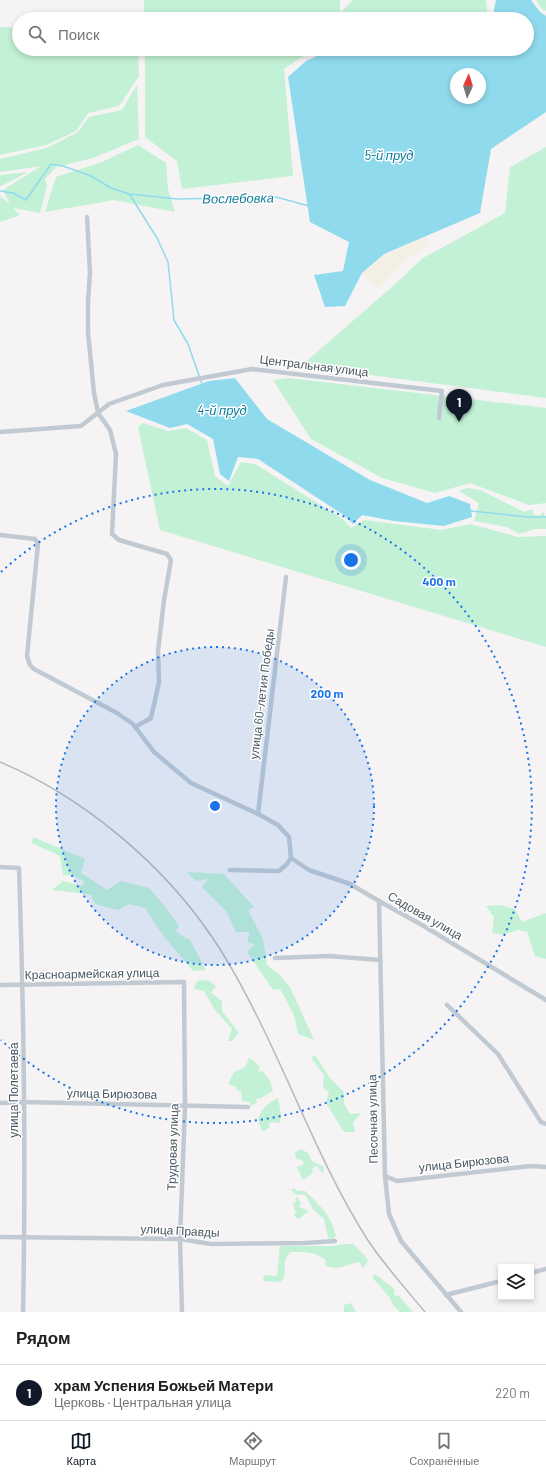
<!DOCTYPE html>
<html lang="ru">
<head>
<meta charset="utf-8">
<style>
	:root { --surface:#fff; --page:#f6f6f6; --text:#202124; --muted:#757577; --line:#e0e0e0; --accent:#111827 }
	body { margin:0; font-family:Barlow,sans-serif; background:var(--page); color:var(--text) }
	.controls { position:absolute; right:12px; bottom:12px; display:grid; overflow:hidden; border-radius:0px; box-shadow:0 2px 6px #0003 }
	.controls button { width:36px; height:36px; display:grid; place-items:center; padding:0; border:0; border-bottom:1px solid var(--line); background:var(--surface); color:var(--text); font:20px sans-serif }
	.compass { position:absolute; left:450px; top:68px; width:36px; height:36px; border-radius:50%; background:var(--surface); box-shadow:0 2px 6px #0003; rotate:4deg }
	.you { position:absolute; left:351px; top:560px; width:14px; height:14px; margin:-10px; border:3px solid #fff; border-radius:50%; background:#1a73e8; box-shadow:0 0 0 6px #1a73e833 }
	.badge { display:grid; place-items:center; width:26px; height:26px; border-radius:50%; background:var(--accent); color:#fff; font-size:13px; font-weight:700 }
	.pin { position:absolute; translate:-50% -33px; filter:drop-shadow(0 1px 2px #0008) }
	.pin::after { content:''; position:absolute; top:21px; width:14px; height:12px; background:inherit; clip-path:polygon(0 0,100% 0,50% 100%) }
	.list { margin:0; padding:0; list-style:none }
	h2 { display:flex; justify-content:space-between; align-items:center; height:52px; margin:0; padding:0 16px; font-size:17px }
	h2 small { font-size:13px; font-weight:400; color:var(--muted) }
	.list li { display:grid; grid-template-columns:26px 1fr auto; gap:12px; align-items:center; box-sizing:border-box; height:56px; padding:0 16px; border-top:1px solid var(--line) }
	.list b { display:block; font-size:15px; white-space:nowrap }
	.list p { margin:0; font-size:13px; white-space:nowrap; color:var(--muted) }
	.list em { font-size:13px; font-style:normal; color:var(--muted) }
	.icon { flex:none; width:22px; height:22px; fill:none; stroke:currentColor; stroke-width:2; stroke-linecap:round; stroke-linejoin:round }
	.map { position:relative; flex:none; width:546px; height:1312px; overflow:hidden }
	.search { position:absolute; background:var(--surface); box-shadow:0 2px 6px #0003; left:12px; right:12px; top:12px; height:44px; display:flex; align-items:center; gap:10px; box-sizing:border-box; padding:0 14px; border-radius:22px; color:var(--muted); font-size:15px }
	.sheet { height:108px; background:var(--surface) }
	nav { display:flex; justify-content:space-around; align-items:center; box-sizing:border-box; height:56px; border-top:1px solid var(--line); background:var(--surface); font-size:11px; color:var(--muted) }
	nav a { display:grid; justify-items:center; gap:2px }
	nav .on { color:var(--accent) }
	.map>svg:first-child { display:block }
</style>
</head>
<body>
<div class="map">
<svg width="546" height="1312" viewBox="0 0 546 1312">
	<rect width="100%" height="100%" fill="#f5f3f3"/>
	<g fill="#c3f1d5">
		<path d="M 144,0 L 340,0 L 340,13 L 353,0 L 486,0 L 488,17 L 485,19 L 442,19 L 439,17 L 437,19 L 379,19 L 366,16 L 361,19 L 144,19 Z"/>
		<path d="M 536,0 L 546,0 L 546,11 L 542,9 Z"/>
		<path d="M 0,27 L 19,28 L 19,49 L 138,49 L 139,76 L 119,106 L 88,113 L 76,131 L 46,145 L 0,155 Z"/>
		<path d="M 145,49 L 314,49 L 284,69 L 293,176 L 182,189 L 177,161 L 145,137 Z"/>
		<path d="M 137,85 L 139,139 L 93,158 L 56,167 L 45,179 L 47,186 L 40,213 L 13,208 L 20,215 L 0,222 L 0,196 L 10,204 L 3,190 L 41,166 L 0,172 L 0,159 L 47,148 L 78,132 L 89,117 L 122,110 Z"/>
		<path d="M 138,145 L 166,163 L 168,189 L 175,212 L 114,200 L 45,212 L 56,177 L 102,162 Z"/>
		<path d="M 546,147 L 546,398 L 301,366 L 393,286 L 423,258 L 482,226 L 505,213 L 510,167 Z"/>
		<path d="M 28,172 L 1,186 L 0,186 L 0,175 Z"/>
		<path d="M 289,378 L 546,408 L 546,503 L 529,505 L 470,483 L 435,493 L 382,478 L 311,439 L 273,380 Z"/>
		<path d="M 143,423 L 168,431 L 186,428 L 207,440 L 215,476 L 228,486 L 241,462 L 255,464 L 343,519 L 351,528 L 364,520 L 442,530 L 470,524 L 518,537 L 546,536 L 546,647 L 160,530 L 138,427 Z"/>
		<path d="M 467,488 L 480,490 L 524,512 L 533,509 L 533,515 L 539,516 L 543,512 L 546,517 L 546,529 L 535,529 L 519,534 L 507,527 L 474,521 L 479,503 L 459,491 Z"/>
		<path d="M 33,837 L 85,859 L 81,873 L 107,890 L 121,881 L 149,888 L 163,904 L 179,926 L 176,931 L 182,936 L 190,940 L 206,970 L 193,971 L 162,934 L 145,908 L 129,904 L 118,910 L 95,904 L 91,895 L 79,893 L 52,890 L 63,881 L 82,886 L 85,882 L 74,876 L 63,875 L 60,856 L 32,843 Z"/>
		<path d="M 187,872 L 224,874 L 254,907 L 248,910 L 263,939 L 267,965 L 279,974 L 290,987 L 314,1040 L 298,1034 L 294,1015 L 280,989 L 273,990 L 247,952 L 255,944 L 247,942 L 250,932 L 236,932 L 226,911 L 202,887 L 208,879 L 196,881 Z"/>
		<path d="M 500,905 L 515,909 L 522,922 L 546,913 L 546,959 L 535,956 L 527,932 L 518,930 L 503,935 L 492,933 L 494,917 L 486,906 Z"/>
		<path d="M 208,980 L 216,986 L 211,993 L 222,1001 L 222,1011 L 239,1033 L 232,1041 L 228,1041 L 232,1029 L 215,1010 L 204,991 L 194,989 L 197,981 Z"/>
		<path d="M 315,1055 L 330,1078 L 344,1092 L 344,1104 L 350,1114 L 361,1113 L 353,1123 L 355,1132 L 344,1132 L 326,1103 L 329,1092 L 323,1088 L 324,1075 L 311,1058 Z"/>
		<path d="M 248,1058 L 253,1060 L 260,1067 L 258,1072 L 263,1071 L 270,1081 L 273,1091 L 261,1098 L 256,1099 L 257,1103 L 251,1106 L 249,1102 L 242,1101 L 241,1091 L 237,1091 L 236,1087 L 228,1084 L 234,1072 C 242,1069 248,1068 248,1058 Z"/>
		<path d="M 278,1098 L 281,1114 L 280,1123 L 273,1122 L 269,1123 L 270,1127 L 262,1132 L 258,1119 C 262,1109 267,1103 278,1098 Z"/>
		<path d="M 301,1149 L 308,1153 L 312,1161 L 324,1167 L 323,1174 L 317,1166 L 312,1168 L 313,1173 L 303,1180 L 297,1167 L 304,1164 L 302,1160 L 296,1159 L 295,1152 Z"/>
		<path d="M 293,1188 L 298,1191 L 305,1191 C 321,1207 330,1213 336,1236 L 332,1239 L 328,1237 L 324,1219 L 313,1209 L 306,1196 L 301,1194 L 297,1195 L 291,1190 Z"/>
		<path d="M 297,1197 L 301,1203 L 299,1207 L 307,1210 L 308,1213 L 304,1214 L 302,1217 L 297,1219 L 294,1215 L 296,1213 L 294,1209 L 295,1207 L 293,1205 L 294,1202 L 297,1202 L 295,1199 Z"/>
		<path d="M 343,1244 L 353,1244 L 366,1257 L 368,1261 L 363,1268 L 359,1262 C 347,1264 337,1272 325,1265 L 326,1260 C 313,1251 305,1252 290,1252 L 285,1261 L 284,1278 L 280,1282 L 263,1281 L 264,1275 L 277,1276 L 280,1246 L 333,1246 Z"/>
		<path d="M 375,1274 L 394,1289 L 395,1296 L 398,1295 L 413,1312 L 400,1312 L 393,1305 L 390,1298 L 372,1277 Z"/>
		<path d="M 351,1303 L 356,1312 L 344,1312 L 344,1305 Z"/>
	</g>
	<path fill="#f5f0e5" d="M 426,236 L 429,244 L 407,260 L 378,289 L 362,273 L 384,254 Z"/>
	<g fill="#90daee" fill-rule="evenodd">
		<path d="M 496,0 L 531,0 L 540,12 L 546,16 L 546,112 L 491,149 L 480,213 L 384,254 L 362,273 L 345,306 L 325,307 L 314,275 L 343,271 L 349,242 L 310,222 L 288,77 L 306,61 L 332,49 L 527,49 L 527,19 L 492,19 ZM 456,74 L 480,74 L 480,98 L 456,98 Z"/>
		<path d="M 235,378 L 267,419 L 370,480 L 427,503 L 449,496 L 470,504 L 472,517 L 444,526 L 394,521 L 362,515 L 353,524 L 345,516 L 258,459 L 238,457 L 229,481 L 220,474 L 213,439 L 187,424 L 170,428 L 126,411 L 209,381 Z"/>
	</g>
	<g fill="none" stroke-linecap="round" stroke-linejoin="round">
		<g stroke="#90daee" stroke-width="1.5">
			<path d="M 0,191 L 13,193 L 26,200 L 51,164 L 63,166 L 91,176 L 111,188 L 129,194 L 178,199 L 276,197 L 309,206"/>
			<path d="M 130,195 L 157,238 L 168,262 L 174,320 L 188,344 L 202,384"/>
			<path d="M 471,511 L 528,517 L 546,517"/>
		</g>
		<g stroke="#c1cad2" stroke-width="4.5">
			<path d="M 87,217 L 90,273 L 88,301 L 88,332 L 94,393 L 98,413 L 110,430 L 116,454 L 112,534 L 119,540 L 167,554 L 171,560 L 164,600 L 158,651 L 159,682 L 151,718 L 135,727"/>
			<path d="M 0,432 L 81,426 L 109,404 L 163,385 L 252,369 L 442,391 L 439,418"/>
			<path d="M 0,535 L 35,539 L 38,544 L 27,656 L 30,665 L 34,669 L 117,713 L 133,724 L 154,752 L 191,783 L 258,814 L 278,825 L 289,837 L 291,858 L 287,864 L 279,871 L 230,870"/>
			<path d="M 258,814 L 286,577"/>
			<path d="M 291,858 L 309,870 L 350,884 L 379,901 L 422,925 L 546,1000"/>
			<path d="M 0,867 L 19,868 C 24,1016 26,1164 23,1312"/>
			<path d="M 379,901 L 385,1176 L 389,1214 L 401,1241 L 461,1312"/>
			<path d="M 275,958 L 329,956 L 380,960"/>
			<path d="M 0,985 L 184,982 L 185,1106 L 180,1239 L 182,1312"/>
			<path d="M 447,1005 L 498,1054 L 541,1122 L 546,1124"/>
			<path d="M 0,1103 L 24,1102 L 248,1107"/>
			<path d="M 385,1176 L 397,1181 L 531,1166 L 546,1167"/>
			<path d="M 0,1237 L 180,1239 L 211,1244 L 305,1243 L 335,1241"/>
			<path d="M 531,1273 L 546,1269"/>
			<path d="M 446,1295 L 501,1281"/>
		</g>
		<path stroke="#b5b8bd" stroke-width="1.5" d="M 0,762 C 83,797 162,863 212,937 C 230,963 244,990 258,1018 C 295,1092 324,1172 369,1242 C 386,1267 406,1289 425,1312"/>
	</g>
	<circle cx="215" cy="806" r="159" fill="#1a73e8" fill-opacity=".12"/>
	<g fill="none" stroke="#1a73e8" stroke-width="2" stroke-dasharray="2 4">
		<circle cx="215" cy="806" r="159"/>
		<path d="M1 572A317 317 0 1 1 1 1040"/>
	</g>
	<g text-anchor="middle" stroke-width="3" stroke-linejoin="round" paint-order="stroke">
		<g font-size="12" fill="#4a5661" stroke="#fff">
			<text transform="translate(314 366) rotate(7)" y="4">Центральная улица</text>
			<text transform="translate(262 694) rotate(-83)" y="4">улица 60-летия Победы</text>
			<text transform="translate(425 916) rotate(30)" y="4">Садовая улица</text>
			<text transform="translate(92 974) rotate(-1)" y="4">Красноармейская улица</text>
			<text transform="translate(14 1090) rotate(-90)" y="4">улица Полетаева</text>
			<text transform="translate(112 1094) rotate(1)" y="4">улица Бирюзова</text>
			<text transform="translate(373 1119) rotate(-91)" y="4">Песочная улица</text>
			<text transform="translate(173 1147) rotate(-88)" y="4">Трудовая улица</text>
			<text transform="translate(464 1163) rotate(-6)" y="4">улица Бирюзова</text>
			<text transform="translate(180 1231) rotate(3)" y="4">улица Правды</text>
		</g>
		<g font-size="13" font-style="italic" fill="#0c7c9b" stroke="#fff">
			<text x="389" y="160">5-й пруд</text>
			<text transform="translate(238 198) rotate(-1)" y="5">Вослебовка</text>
			<text x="222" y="415">4-й пруд</text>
		</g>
	</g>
	<circle cx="215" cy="806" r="6" fill="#1a73e8" stroke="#fff" stroke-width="2"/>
	<g font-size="12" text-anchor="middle" font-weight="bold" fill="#1a73e8" stroke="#fff" stroke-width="3" stroke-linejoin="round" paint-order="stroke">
		<text x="439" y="586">400 m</text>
		<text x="327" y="698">200 m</text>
	</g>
</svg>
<div class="controls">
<button><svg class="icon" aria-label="layers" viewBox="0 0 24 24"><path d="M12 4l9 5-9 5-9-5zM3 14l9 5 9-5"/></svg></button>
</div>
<svg class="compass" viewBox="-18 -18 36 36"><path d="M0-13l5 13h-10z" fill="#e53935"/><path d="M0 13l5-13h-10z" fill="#757577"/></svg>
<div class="you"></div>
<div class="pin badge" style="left:459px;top:422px">1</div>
<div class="search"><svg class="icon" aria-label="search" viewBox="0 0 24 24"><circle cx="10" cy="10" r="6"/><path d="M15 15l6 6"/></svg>Поиск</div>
</div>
<section class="sheet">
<h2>Рядом<small></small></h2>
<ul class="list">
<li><span class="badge">1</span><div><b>храм Успения Божьей Матери</b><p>Церковь · Центральная улица</p></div><em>220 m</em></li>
</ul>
</section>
<nav>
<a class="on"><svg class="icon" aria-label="map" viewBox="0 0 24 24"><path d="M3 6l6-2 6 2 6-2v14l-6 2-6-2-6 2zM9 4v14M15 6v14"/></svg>Карта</a>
<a><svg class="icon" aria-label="directions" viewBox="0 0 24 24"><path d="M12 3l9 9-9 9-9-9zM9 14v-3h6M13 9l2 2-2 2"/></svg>Маршрут</a>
<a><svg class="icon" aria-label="saved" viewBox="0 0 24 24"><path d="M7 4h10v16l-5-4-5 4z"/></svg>Сохранённые</a>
</nav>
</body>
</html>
